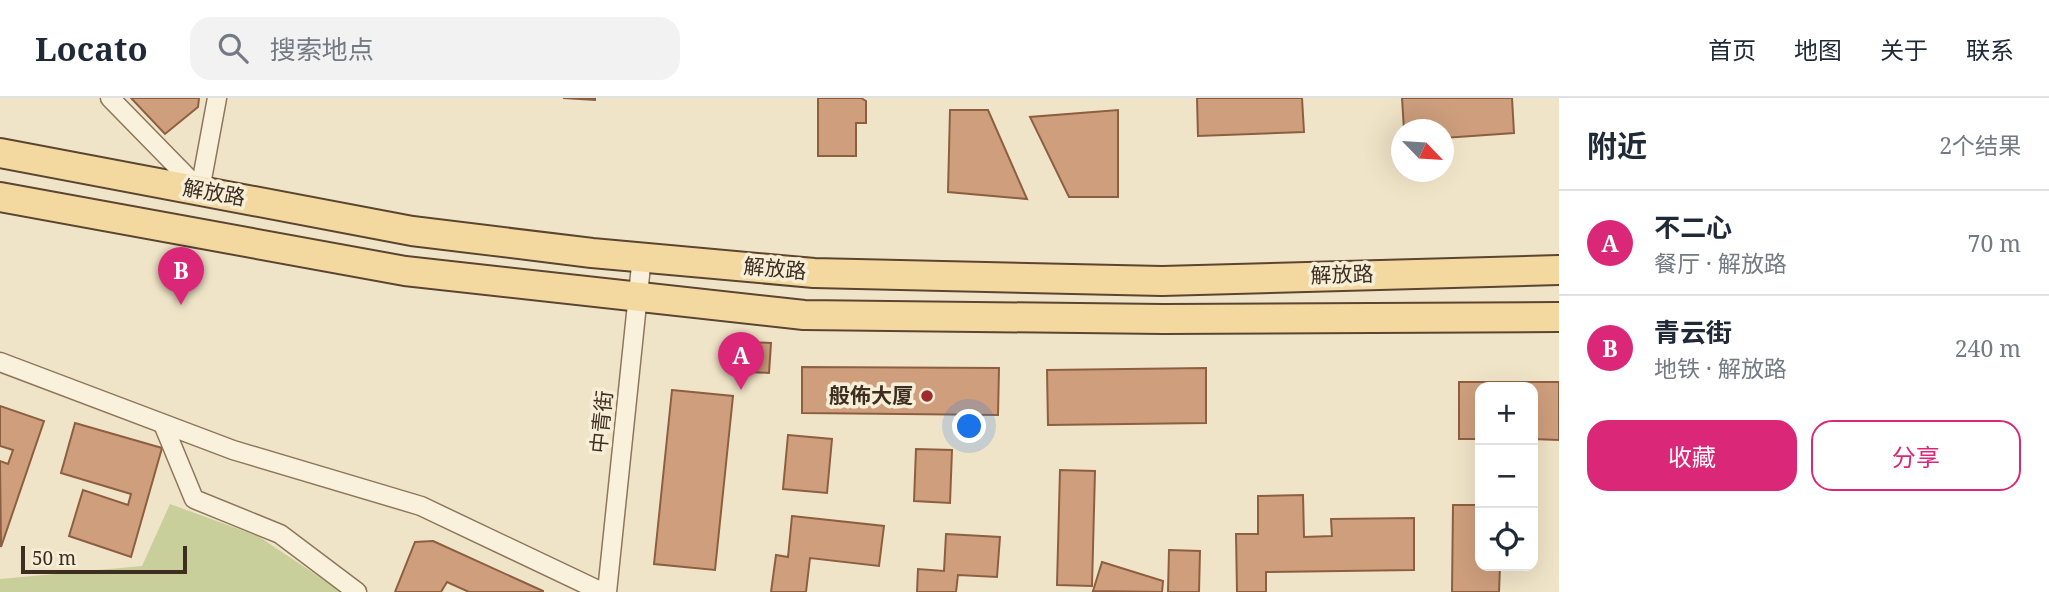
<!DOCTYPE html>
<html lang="zh">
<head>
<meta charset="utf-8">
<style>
	:root { --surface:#fff; --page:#f2f2f3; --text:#1f2937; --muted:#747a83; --line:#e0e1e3; --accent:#db2777 }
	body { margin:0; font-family:"Noto Serif","Noto Sans SC",serif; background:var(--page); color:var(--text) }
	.controls { position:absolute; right:21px; bottom:21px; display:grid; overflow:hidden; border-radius:14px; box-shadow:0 7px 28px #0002 }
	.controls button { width:63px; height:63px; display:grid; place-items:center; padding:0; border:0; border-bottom:2px solid var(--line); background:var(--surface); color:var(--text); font:35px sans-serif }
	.compass { position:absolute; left:1391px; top:21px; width:63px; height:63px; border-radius:50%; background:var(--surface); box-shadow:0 7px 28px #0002; rotate:115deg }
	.scale { position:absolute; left:21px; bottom:18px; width:166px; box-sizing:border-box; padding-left:7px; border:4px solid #3d2e20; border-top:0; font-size:19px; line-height:24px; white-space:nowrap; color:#3d2e20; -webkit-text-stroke:5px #f7eed8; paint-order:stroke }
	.you { position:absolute; left:970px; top:329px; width:24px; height:24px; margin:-18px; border:5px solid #fff; border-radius:50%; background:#1a73e8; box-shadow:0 0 0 10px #1a73e833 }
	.badge { display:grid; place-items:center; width:46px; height:46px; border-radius:50%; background:var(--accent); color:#fff; font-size:23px; font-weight:700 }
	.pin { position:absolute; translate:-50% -58px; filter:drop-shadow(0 2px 4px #0008) }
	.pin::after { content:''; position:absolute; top:37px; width:24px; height:21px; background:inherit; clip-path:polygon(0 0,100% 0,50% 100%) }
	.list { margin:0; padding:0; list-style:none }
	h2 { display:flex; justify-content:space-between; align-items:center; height:91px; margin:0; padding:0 28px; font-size:30px }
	h2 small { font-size:23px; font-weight:400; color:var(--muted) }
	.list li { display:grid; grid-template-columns:46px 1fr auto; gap:21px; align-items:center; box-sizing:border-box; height:105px; padding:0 28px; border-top:2px solid var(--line) }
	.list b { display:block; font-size:26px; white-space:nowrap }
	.list p { margin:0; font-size:23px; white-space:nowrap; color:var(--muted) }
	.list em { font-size:23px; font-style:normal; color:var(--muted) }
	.actions { display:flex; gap:14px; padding:21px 28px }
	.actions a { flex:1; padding:16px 0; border:2px solid var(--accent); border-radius:21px; text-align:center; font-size:24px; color:var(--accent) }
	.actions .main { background:var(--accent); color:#fff }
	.icon { flex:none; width:38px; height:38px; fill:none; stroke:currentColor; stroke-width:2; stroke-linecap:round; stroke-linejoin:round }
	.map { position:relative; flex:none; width:1559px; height:494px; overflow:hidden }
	header { display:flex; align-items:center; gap:42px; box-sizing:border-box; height:98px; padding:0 35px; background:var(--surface); border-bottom:2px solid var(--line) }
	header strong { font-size:33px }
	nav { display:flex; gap:38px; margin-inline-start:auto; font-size:24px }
	.search { width:490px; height:63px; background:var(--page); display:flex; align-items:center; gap:18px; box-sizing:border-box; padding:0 24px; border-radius:21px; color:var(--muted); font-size:26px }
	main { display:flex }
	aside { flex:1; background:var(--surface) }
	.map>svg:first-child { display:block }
</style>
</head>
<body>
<header>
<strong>Locato</strong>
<div class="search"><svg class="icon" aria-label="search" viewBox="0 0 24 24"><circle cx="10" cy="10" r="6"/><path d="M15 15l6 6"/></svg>搜索地点</div>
<nav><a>首页</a><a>地图</a><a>关于</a><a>联系</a></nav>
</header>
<main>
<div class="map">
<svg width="1559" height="494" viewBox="0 0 1559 494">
	<rect width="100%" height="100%" fill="#f0e4c8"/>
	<path fill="#c9cf9b" d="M 170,406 L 258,438 L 342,494 L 0,494 L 0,481 L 142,468 Z"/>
	<g fill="#cf9f7d" stroke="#8d5f41" stroke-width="2">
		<path d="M 131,0 L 199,0 L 198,9 L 165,36 Z"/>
		<path d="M 563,0 L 595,0 L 595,2 Z"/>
		<path d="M 818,0 L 861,0 L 866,3 L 866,25 L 856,25 L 856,58 L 818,58 Z"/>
		<path d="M 1197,0 L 1302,0 L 1304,34 L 1198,38 Z"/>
		<path d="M 1402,0 L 1512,0 L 1514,35 L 1444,40 L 1444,32 L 1404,32 Z"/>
		<path d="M 950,12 L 988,12 L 1027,101 L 948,94 Z"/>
		<path d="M 1118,12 L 1118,99 L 1069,99 L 1030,19 Z"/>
		<path d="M 733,243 L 771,245 L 769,275 L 732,273 Z"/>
		<path d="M 802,269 L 999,270 L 998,317 L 802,315 Z"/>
		<path d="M 1206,270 L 1206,325 L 1048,327 L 1047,272 Z"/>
		<path d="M 1459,284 L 1559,284 L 1559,342 L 1533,341 L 1533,289 L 1480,289 L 1480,341 L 1459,341 Z"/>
		<path d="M 672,292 L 733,298 L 715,472 L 654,466 Z"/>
		<path d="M 0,308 L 44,323 L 1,449 L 0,363 L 8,366 L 13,352 L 0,348 Z"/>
		<path d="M 75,325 L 162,350 L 131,459 L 69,438 L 83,392 L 128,407 L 131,396 L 61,375 Z"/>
		<path d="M 788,337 L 832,341 L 827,395 L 783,391 Z"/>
		<path d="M 916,351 L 952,352 L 950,405 L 914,403 Z"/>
		<path d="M 1060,372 L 1095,373 L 1092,488 L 1057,487 Z"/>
		<path d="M 1303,397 L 1304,439 L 1332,438 L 1331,421 L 1414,420 L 1414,472 L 1266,474 L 1266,494 L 1237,494 L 1236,436 L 1258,436 L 1258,398 Z"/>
		<path d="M 1453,407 L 1480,407 L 1480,468 L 1500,468 L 1499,494 L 1452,494 Z"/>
		<path d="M 792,418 L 884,428 L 879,468 L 810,460 L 806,494 L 771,494 L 776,457 L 788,459 Z"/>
		<path d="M 946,436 L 1000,439 L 997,479 L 958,477 L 956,494 L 917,494 L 918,471 L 944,473 Z"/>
		<path d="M 433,443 L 543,493 L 543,494 L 469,494 L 447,484 L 441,494 L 395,494 L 415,444 Z"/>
		<path d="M 1169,452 L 1200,453 L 1199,494 L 1168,494 Z"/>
		<path d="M 1102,464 L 1163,483 L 1162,494 L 1093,493 Z"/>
	</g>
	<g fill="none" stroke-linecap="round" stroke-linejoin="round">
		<g stroke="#8d765c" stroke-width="21">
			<g id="minor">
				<path d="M 110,0 L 200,92"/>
				<path d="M 200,92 L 217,0"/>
				<path d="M 0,264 L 233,352 L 421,408 L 602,494"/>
				<path d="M 163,326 L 194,401 L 280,436 L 357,494"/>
				<path d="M 607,494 L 642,158"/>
			</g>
		</g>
		<g stroke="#5b4430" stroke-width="32">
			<g id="primary">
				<path d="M 0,55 L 412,133 L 592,155 L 814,175 L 1162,183 L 1559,172"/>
				<path d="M 0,99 L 405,173 L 804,217 L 1163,221 L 1559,219"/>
			</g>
		</g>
		<use href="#minor" stroke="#faf1dc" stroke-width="18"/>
		<use href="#primary" stroke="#f3d9a0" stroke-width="28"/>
	</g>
	<circle fill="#9e2a2b" stroke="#f7eed8" stroke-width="2.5" cx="927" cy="298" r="7"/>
	<g text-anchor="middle" stroke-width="7" stroke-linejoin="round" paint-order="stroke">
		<g font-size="21" fill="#3d2e20" stroke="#f7eed8">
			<text transform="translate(214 95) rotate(10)" y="7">解放路</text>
			<text transform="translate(775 171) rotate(5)" y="7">解放路</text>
			<text transform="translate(1342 177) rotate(-2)" y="7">解放路</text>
			<text transform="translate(602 324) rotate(-84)" y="7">中青街</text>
		</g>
		<g font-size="21" font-weight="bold" fill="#3d2e20" stroke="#f7eed8" text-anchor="end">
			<text x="913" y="305">般佈大厦</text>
		</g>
	</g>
</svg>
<div class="controls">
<button>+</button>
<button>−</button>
<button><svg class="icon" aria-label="locate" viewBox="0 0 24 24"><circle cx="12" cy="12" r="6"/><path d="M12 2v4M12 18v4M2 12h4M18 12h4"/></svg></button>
</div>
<svg class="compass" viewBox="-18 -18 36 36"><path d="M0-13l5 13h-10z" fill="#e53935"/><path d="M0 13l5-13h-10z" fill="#747a83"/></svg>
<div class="scale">50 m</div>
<div class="you"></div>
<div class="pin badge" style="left:741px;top:292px">A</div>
<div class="pin badge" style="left:181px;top:207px">B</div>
</div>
<aside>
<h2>附近<small>2个结果</small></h2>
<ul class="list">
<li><span class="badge">A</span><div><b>不二心</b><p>餐厅 · 解放路</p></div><em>70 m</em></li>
<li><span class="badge">B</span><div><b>青云街</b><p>地铁 · 解放路</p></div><em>240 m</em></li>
</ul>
<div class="actions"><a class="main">收藏</a><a>分享</a></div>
</aside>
</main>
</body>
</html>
